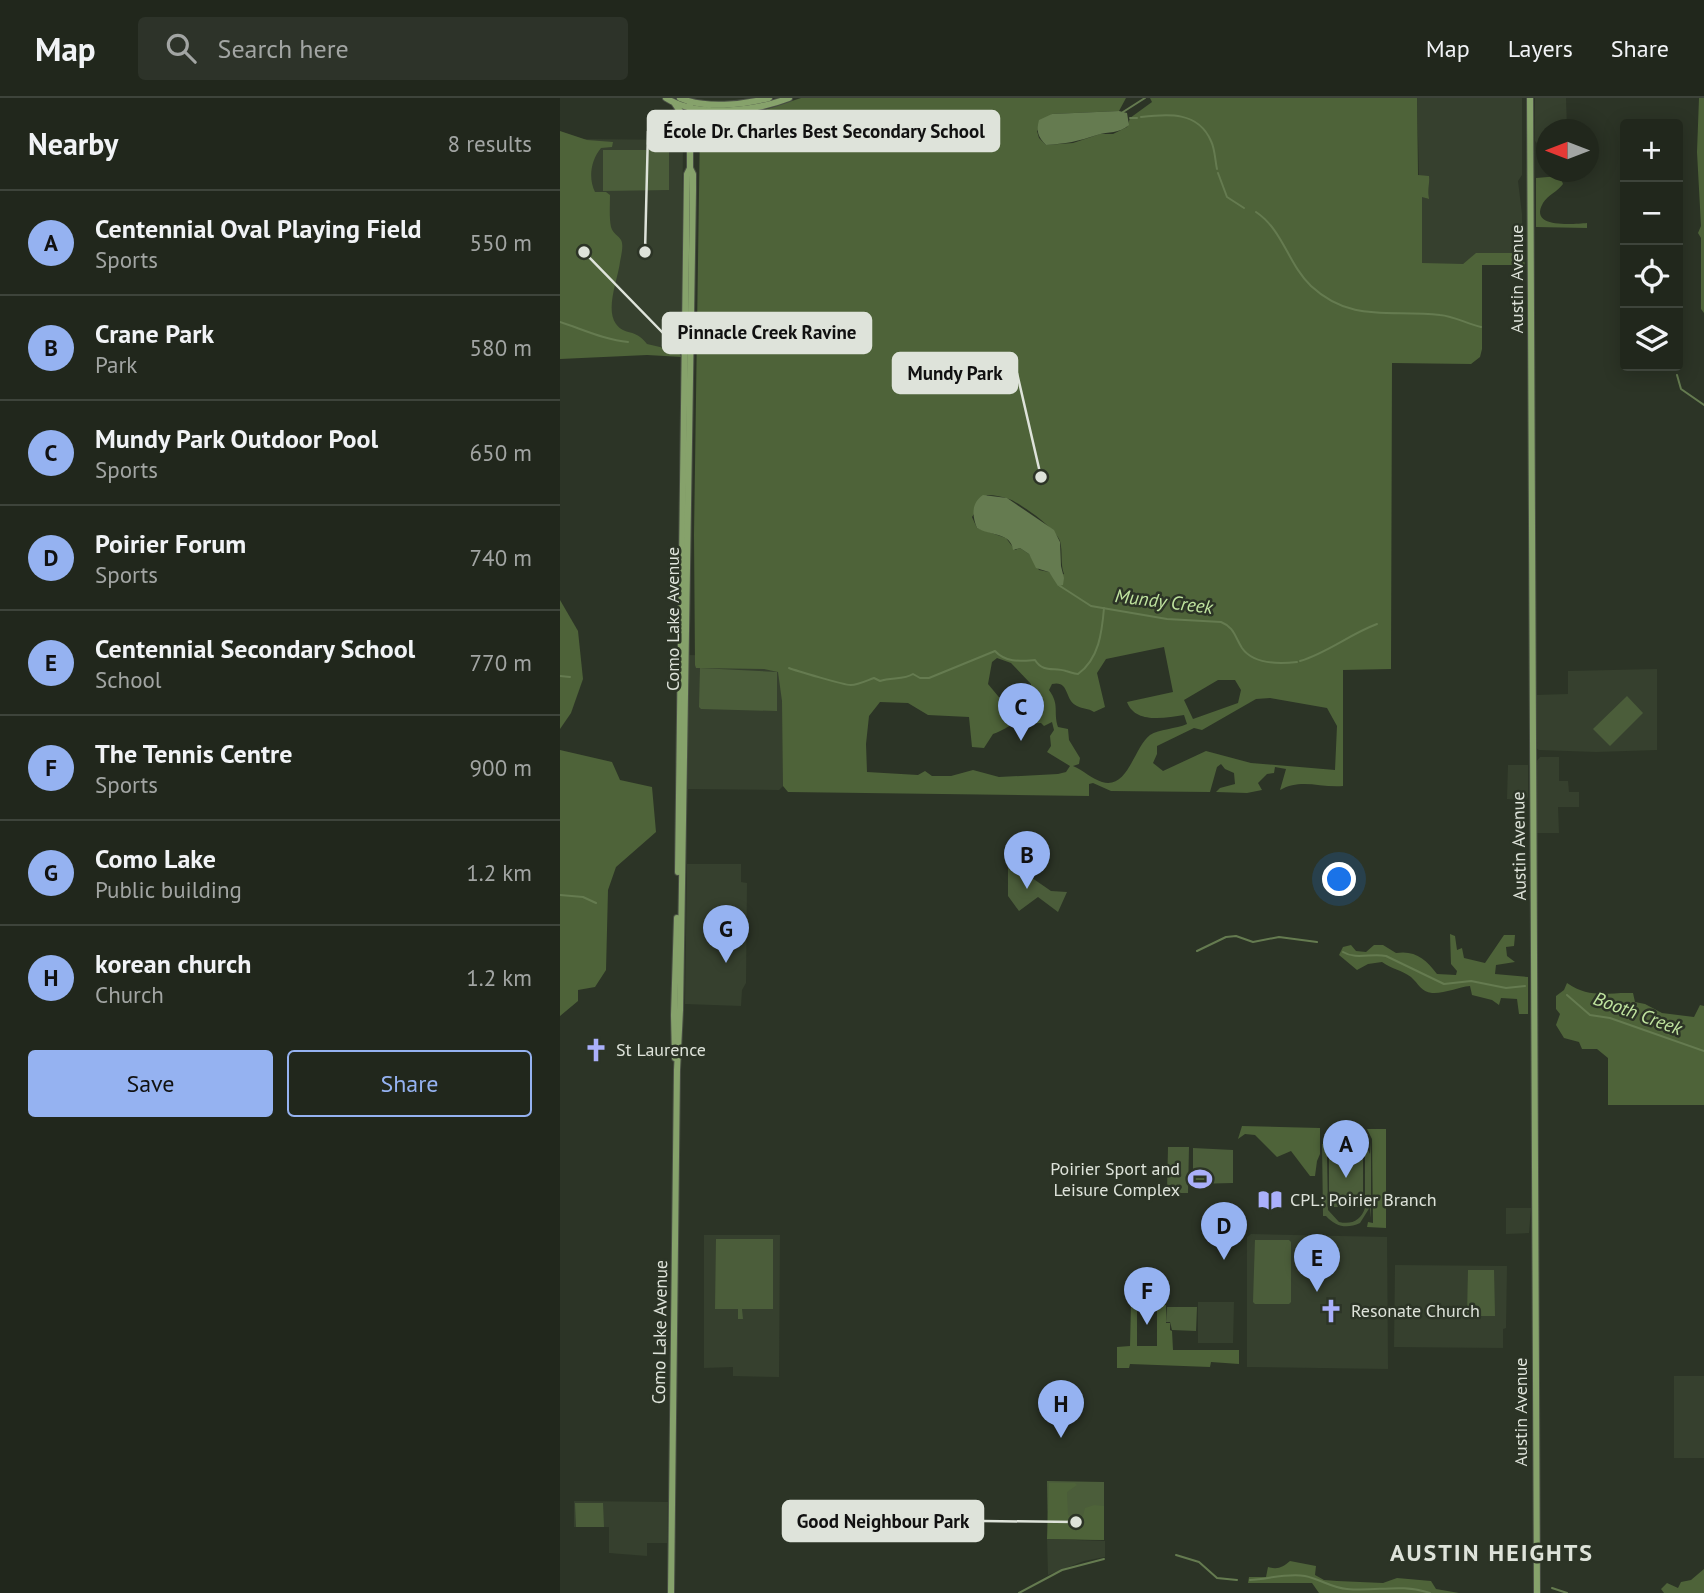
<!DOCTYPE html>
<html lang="en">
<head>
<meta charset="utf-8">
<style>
	:root { --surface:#21271c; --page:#2d3329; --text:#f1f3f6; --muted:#a2a5a3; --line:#3e443b; --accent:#95b2f1 }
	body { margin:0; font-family:"PT Sans",sans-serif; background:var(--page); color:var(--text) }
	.controls { position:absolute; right:21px; top:21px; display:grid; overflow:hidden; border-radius:7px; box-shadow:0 4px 18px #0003 }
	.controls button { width:63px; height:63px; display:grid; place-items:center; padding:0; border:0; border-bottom:2px solid var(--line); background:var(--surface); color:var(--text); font:35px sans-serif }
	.compass { position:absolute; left:976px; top:21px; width:63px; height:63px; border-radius:50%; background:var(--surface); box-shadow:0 4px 18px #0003; rotate:270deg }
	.you { position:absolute; left:780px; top:782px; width:24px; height:24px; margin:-18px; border:5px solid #fff; border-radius:50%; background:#1a73e8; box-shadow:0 0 0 10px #1a73e833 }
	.badge { display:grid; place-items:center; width:46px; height:46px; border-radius:50%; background:var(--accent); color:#111; font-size:23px; font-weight:700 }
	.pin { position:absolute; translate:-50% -58px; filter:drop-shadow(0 2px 4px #0008) }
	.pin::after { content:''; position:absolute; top:37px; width:24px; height:21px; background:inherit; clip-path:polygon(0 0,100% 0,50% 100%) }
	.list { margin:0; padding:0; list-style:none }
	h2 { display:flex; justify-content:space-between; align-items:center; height:91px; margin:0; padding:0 28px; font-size:30px }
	h2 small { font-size:23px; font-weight:400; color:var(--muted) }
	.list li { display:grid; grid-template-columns:46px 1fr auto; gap:21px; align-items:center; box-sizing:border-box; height:105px; padding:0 28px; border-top:2px solid var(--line) }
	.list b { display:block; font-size:26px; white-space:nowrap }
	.list p { margin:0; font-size:23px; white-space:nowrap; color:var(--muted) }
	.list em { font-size:23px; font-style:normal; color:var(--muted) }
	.actions { display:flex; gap:14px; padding:21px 28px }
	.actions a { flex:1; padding:16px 0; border:2px solid var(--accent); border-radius:7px; text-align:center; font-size:24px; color:var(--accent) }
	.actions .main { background:var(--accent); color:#111 }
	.icon { flex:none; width:38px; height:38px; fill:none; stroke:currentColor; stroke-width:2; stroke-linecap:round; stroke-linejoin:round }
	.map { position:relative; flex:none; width:1144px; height:1495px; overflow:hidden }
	header { display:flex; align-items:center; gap:42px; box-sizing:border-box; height:98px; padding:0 35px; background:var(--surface); border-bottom:2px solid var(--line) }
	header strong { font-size:33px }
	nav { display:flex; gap:38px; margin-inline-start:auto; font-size:24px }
	.search { width:490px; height:63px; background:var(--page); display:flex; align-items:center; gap:18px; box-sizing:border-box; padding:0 24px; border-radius:7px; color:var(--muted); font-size:26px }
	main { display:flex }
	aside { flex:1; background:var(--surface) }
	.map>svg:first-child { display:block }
</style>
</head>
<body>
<header>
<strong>Map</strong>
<div class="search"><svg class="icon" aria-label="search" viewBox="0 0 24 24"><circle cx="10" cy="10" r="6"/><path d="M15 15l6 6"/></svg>Search here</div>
<nav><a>Map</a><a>Layers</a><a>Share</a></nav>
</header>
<main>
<aside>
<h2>Nearby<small>8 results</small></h2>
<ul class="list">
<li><span class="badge">A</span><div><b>Centennial Oval Playing Field</b><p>Sports</p></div><em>550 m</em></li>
<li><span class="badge">B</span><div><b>Crane Park</b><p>Park</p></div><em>580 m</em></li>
<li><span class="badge">C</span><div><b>Mundy Park Outdoor Pool</b><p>Sports</p></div><em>650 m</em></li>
<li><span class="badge">D</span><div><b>Poirier Forum</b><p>Sports</p></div><em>740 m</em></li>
<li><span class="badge">E</span><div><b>Centennial Secondary School</b><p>School</p></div><em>770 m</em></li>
<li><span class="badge">F</span><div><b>The Tennis Centre</b><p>Sports</p></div><em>900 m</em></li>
<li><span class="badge">G</span><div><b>Como Lake</b><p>Public building</p></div><em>1.2 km</em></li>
<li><span class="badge">H</span><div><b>korean church</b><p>Church</p></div><em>1.2 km</em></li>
</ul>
<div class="actions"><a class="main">Save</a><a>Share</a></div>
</aside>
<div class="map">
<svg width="1144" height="1495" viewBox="0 0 1144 1495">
	<rect width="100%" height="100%" fill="#2c3426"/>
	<g fill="#36402e">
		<path d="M 857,0 L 962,0 L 962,77 L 958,83 L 962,116 L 962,155 L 917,155 L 903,166 L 862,166 L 862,98 L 868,101 L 859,77 Z"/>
		<path d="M 975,0 L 1006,0 L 1007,31 L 986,32 L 986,46 L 979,47 L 975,43 Z"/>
		<path d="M 19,41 L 123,42 L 121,254 L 50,253 L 19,112 Z"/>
		<path d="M 128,557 L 225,559 L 223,688 L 219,692 L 128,691 Z"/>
		<path d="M 1097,571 L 1097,652 L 1036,654 L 979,652 L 976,650 L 976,597 L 1008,596 L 1008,573 Z"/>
		<path d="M 980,659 L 999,659 L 999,683 L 1008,683 L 1009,694 L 1019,694 L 1019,709 L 998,709 L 999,735 L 976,735 L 976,664 Z"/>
		<path d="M 948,667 L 968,667 L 968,699 L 966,702 L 947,701 Z"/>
		<path d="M 127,766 L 181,766 L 181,784 L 187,785 L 186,885 L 182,892 L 181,908 L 125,906 Z"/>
		<path d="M 946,1110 L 971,1110 L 969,1135 L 946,1136 Z"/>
		<path d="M 691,1136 L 827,1139 L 828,1271 L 687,1269 L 687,1139 Z"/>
		<path d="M 144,1137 L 220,1137 L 219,1279 L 173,1278 L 173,1269 L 144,1270 Z"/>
		<path d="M 835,1167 L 947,1168 L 946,1230 L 943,1231 L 943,1250 L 834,1249 Z"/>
		<path d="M 638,1204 L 674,1204 L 673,1245 L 638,1245 Z"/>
		<rect x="1114" y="1278" width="30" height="82"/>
		<path d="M 14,1403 L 108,1404 L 107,1445 L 87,1445 L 87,1458 L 49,1455 L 49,1429 L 14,1429 Z"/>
		<path d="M 487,1441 L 545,1443 L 545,1459 L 524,1463 L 488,1477 Z"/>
	</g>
	<g fill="#4b5d3a" fill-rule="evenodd">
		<path d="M 43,52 L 109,52 L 109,92 L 43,93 Z"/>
		<path d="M 140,570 L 217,574 L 217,613 L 141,611 L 139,609 Z"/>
		<path d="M 1067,598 L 1083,615 L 1050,648 L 1033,631 Z"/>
		<path d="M 448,769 L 458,774 L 462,773 L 491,793 L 507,794 L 498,814 L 478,799 L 459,813 L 448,798 Z"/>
		<path d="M 789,1036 L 803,1043 L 810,1056 L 811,1044 L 811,1120 L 810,1109 L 800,1125 C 787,1131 776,1129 766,1118 L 763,1118 L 762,1046 C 771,1046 776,1036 789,1036 ZM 769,1051 L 769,1109 L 803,1109 L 803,1052 L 805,1054 L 805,1110 C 801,1122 792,1127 779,1124 L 768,1112 L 767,1059 Z"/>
		<path d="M 608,1049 L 629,1049 L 628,1095 L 607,1095 Z"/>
		<path d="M 633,1050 L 673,1052 L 673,1085 L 633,1086 Z"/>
		<path d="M 156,1141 L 213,1141 L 213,1211 L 182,1211 L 183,1221 L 178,1221 L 178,1211 L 155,1211 Z"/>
		<path d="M 695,1142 L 729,1142 L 731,1144 L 731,1204 L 729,1206 L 695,1206 L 693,1204 Z"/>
		<path d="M 908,1172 L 934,1172 L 935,1218 L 907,1218 Z"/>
		<path d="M 607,1209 L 637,1209 L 636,1233 L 612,1232 L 610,1224 L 606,1224 Z"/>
		<path d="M 487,1383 L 544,1384 L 544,1442 L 488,1440 Z"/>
		<path d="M 15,1405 L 43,1405 L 44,1429 L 16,1429 Z"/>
	</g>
	<g fill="#4e6339" fill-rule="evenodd">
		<path d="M 241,0 L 566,0 L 559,13 L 492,16 L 477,33 L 479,40 L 486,47 L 513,45 L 540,36 L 553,36 L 567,29 L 570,20 L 592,4 L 590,0 L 857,0 L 858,77 L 869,78 C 870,86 867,90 869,101 L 862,99 L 862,165 L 903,166 L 916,155 L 962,155 L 965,167 L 922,167 L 922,251 L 920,259 L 911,266 L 832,265 L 831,571 L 783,572 L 783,688 C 760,690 741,680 720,692 L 726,671 L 715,669 L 714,675 L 707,676 L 698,685 L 702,692 L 687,695 L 656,694 L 660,690 L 675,686 L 674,675 L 665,671 L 661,666 L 657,669 L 650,694 L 551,693 L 533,685 L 529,686 L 529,698 L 228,694 L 223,688 L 222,603 L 218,574 L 204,571 L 136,570 L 135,567 L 134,437 L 140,27 L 142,23 L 153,18 L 195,15 ZM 427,397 C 435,397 443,399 449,401 C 462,406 496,431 500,443 C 503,454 500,465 504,476 L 493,479 L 489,474 L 479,472 L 469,456 L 460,450 L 455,452 L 446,440 L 417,430 L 412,419 ZM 604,549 L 613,594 L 567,604 C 575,626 605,620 624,617 L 627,626 C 616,631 599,631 590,637 C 574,649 568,692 542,684 C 532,681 523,672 513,668 L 519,666 L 520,660 L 509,642 L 508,631 L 498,629 C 493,614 500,607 489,592 L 492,586 C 510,582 504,602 517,608 C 523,611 528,610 534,614 L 545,609 L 537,575 L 546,561 ZM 437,560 L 451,565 L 471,586 L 470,601 L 462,609 L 448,610 L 428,586 L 432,564 ZM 658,582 L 675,582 L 681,592 L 678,605 L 633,621 L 624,602 ZM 710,600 L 767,610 L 777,628 L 775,672 L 691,665 L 646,653 L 603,673 L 593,665 L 597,656 L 597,648 L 634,630 L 642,632 L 696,601 ZM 320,604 L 348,605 L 368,617 L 409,619 L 412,649 L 424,650 L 433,636 C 443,633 449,627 459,624 L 463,626 L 481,625 L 484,628 L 492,624 L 494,632 L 490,638 L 491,648 L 487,654 L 510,668 L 506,674 L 498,676 L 439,679 L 413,672 L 391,678 L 372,678 L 365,673 L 358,677 L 307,674 L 306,646 L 309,618 Z"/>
		<path d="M 1139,0 L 1144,0 L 1144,215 L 1141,211 L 1141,140 L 1138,135 L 1141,128 L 1137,54 Z"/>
		<path d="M 0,33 L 27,42 L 53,44 L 52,49 L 41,50 C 31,62 28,80 35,94 L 46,94 L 50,97 C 50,107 49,119 51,129 C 53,136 58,137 61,142 C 64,147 61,158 60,164 C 58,181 45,211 56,226 C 65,238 75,230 87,246 L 117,253 L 122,259 L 87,257 L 0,261 Z"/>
		<path d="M 1000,78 L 1003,86 C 997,94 988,97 983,105 C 968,131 1014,126 1027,125 L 1027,130 L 976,129 L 976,80 Z"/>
		<path d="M 0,502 L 18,533 L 23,581 L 11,615 L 0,631 Z"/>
		<path d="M 0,652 L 52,664 L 60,682 L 92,689 L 96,734 L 56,769 L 48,792 L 46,872 L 35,889 L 18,892 L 18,903 L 0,918 Z"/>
		<path d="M 890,836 L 895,838 L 897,852 L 902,850 L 904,860 L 925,865 L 944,837 L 955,837 L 954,848 L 946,849 L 947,858 L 955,864 L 936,867 L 935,876 L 968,879 L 968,916 L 959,916 L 957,901 L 941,900 L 939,907 L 932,902 L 912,897 L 910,888 C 898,889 884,896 872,895 C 861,894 859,886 851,879 C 842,872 831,871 822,864 L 808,866 L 797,872 L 779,857 L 783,849 L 791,847 L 796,853 L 806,854 L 814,847 L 823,847 L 836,855 C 855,852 866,861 877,876 L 896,877 L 897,873 L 891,866 Z"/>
		<path d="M 1007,885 C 1030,901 1047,894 1073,895 L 1075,904 L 1085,906 L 1102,915 L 1134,919 L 1140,907 L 1144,908 L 1144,1007 L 1048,1007 L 1048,960 L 1037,951 L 1022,951 L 1019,944 L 1004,940 L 996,927 L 1000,916 L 996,911 L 996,898 L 1004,892 Z"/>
		<path d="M 682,1028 L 760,1030 L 760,1056 L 757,1063 L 755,1078 L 750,1078 L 731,1053 L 717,1059 L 695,1037 L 685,1036 L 678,1041 Z"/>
		<path d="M 807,1031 L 826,1031 L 826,1130 L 807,1129 L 808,1124 L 813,1125 L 812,1041 Z"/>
		<path d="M 571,1206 L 577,1206 L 577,1248 L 597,1248 L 597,1207 L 606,1207 L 606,1225 L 610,1225 L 610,1232 L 612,1233 L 613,1252 L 679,1252 L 679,1266 L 651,1264 L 650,1269 L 570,1266 L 569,1270 L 557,1270 L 557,1249 L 570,1248 Z"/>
		<path d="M 489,1385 L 515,1385 L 517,1387 L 507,1394 L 508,1417 L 513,1419 L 523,1418 L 525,1410 L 534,1407 L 544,1408 L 544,1442 L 487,1441 Z"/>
		<path d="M 730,1463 L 756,1468 L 755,1477 L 764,1482 L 777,1483 L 823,1485 L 837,1480 L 871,1483 L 876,1491 L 899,1495 L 759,1495 L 752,1485 L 688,1485 L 689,1479 L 706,1479 L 708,1469 C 718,1472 723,1469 730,1463 Z"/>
		<path d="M 1144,1471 L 1144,1495 L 1104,1495 L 1101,1491 L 1107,1485 L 1118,1490 L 1121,1484 L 1131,1482 Z"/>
	</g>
	<g fill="#657b50">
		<path d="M 559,13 L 567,15 L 569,27 C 559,36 549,33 537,37 C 519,43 505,46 486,47 C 478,39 476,33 479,22 L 492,16 Z"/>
		<path d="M 423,397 L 447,400 L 494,432 L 500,444 L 501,468 L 504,480 L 503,487 L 498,488 L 489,474 L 476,470 L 469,456 L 460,450 L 453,452 C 451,434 430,438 417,430 C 412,418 411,405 423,397 Z"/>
	</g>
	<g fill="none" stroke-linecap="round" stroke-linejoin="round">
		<g stroke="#657b50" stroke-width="2">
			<path d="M 563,14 L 585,0"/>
			<path d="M 581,19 C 608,16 638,13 651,43 C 655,51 655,62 657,71"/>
			<path d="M 570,20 L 577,20"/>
			<path d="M 658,75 L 667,99 L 684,110"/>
			<path d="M 696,114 C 723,132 728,166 751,188 C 792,226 832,211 880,217 C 894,218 907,226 921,229"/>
			<path d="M 0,224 C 22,231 45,242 68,244"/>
			<path d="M 1117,277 L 1121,291 L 1144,307"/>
			<path d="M 500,488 L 531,508 L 607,521 L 661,524 C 674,529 675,539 682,550 C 693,566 719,566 737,564"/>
			<path d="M 740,563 C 767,555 790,536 817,526"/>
			<path d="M 229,570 C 234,572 287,588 291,587 C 298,587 308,582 314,580 L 320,583 C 331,579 344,582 353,576 L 360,580 L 369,580 L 435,553 C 446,565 461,563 475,562 C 483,575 494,569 506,573 C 510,574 514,576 518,576 C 539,561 542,534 544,510"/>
			<path d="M 0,578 L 10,579"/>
			<path d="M 0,797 L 23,799 L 36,805"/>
			<path d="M 637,853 L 666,839 L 676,838 L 693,844 L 719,839 L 757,844"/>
			<path d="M 783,854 C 796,862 811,855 826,858 L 884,886 L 911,883 L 946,890 L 965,888"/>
			<path d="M 1007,897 L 1030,917 L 1050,920 L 1144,953"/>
			<path d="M 616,1457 L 639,1464 L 657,1480 L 677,1482"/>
			<path d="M 690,1482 C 708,1481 727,1475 745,1478 C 760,1481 772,1490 787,1491 C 817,1494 840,1485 870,1495"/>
			<path d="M 992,1490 L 1007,1495"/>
			<path d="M 459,1495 L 502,1472 L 544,1461"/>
		</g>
		<g stroke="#494f44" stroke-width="8">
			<g id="major">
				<path d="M 106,0 C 137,20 196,13 229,0"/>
				<path d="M 120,0 C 145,11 183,7 209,0"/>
				<path d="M 970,0 L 977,1495"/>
				<path d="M 115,6 L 129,26"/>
				<path d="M 130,28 L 149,12"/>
				<path d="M 118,774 L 127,76 L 130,70"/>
				<path d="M 115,960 L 114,917 L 117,820"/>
				<path d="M 111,1495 L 117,972 L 120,912 L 133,92 L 133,76 L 130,70 L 130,4"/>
			</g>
		</g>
		<use href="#major" stroke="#86a26b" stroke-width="6"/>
	</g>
	<defs>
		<g id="church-bare" transform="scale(1.89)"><path d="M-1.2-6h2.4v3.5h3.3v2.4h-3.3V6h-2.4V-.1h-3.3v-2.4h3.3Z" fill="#aab0fb" stroke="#2c3426" stroke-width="2.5" paint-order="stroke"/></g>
		<g id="stadium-bare" transform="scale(1.89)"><path d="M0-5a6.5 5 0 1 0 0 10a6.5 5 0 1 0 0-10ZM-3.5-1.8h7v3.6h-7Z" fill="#aab0fb" stroke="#2c3426" stroke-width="2.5" paint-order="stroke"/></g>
		<g id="library-bare" transform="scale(1.89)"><path d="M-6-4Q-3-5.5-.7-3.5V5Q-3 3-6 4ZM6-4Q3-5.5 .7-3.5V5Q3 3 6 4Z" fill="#aab0fb" stroke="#2c3426" stroke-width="2.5" paint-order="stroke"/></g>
	</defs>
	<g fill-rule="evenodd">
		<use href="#church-bare" x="36" y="952"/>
		<use href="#stadium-bare" x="640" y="1081"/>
		<use href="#library-bare" x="710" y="1102"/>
		<use href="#church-bare" x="771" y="1213"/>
	</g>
	<g text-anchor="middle" stroke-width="5" stroke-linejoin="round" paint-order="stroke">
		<g font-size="18" fill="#dee3da" stroke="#2c3426">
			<text transform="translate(957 181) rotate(-90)" y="6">Austin Avenue</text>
			<text transform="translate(113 521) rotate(-90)" y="6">Como Lake Avenue</text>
			<text transform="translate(959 748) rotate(-91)" y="6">Austin Avenue</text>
			<text transform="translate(100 1234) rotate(-89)" y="6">Como Lake Avenue</text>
			<text transform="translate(961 1314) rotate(-90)" y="6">Austin Avenue</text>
		</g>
		<g font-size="18" fill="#dee3da" stroke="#2c3426" text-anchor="start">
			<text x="56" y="958">St Laurence</text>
			<text x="620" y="1077" text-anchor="end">Poirier Sport and<tspan x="620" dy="21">Leisure Complex</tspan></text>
			<text x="730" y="1108">CPL: Poirier Branch</text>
			<text x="791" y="1219">Resonate Church</text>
		</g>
		<g font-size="19" font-style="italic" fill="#c1e5a0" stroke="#2c3426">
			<text transform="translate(604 503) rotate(7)" y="7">Mundy Creek</text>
			<text transform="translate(1078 915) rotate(20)" y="7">Booth Creek</text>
		</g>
		<g font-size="24" font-weight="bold" letter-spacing="2" fill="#dee3da" stroke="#2c3426">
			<text x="932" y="1463">AUSTIN HEIGHTS</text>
		</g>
	</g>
	<path fill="none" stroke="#dee3da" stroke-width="2.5" d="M85 154L88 33M24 154L103 235M481 379L457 275M516 1424L423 1423"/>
	<g fill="#dee3da" stroke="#2c3426" stroke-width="2.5">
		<circle cx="85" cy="154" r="7"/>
		<circle cx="24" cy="154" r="7"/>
		<circle cx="481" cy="379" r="7"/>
		<circle cx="516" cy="1424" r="7"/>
	</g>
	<g fill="#dee3da" stroke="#dee3da" stroke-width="2.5">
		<rect x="88" y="13" width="351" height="40" rx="7"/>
		<rect x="103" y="215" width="208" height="40" rx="7"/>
		<rect x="333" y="255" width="124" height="40" rx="7"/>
		<rect x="223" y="1403" width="200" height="40" rx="7"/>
	</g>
	<g font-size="19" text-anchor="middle" font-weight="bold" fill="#111">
		<text x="264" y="40">École Dr. Charles Best Secondary School</text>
		<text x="207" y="241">Pinnacle Creek Ravine</text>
		<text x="395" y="282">Mundy Park</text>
		<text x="323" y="1430">Good Neighbour Park</text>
	</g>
</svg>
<div class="controls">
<button>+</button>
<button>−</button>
<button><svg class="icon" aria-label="locate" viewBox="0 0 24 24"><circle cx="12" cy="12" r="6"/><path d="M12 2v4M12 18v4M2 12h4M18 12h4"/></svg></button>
<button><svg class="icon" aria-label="layers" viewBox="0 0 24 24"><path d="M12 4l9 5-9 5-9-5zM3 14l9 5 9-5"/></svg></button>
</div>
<svg class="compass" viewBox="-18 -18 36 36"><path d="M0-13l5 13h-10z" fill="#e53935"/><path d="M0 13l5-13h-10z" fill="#a2a5a3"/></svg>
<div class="you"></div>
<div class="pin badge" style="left:786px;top:1080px">A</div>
<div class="pin badge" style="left:467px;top:791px">B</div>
<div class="pin badge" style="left:461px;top:643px">C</div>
<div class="pin badge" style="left:664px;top:1162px">D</div>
<div class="pin badge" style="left:757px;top:1194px">E</div>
<div class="pin badge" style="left:587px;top:1227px">F</div>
<div class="pin badge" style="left:166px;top:865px">G</div>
<div class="pin badge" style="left:501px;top:1340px">H</div>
</div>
</main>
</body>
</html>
